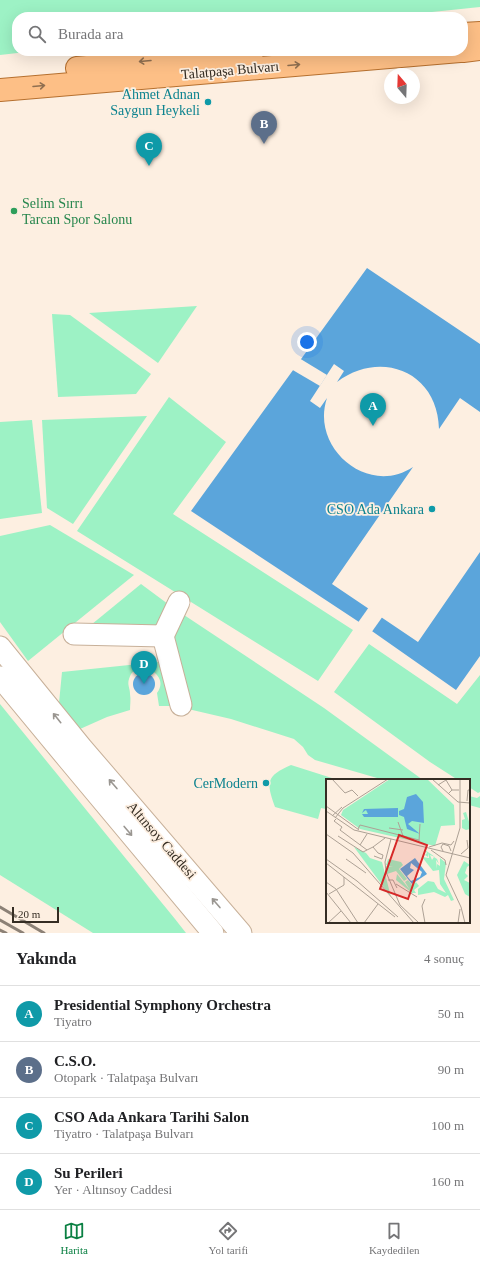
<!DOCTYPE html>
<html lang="tr">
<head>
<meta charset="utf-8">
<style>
	:root { --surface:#fff; --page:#f2f2f2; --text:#202124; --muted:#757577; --line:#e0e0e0; --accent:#0b8043 }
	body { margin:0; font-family:"Times New Roman",serif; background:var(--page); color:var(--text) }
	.compass { position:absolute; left:384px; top:68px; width:36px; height:36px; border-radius:50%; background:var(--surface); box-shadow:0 4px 16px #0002; rotate:341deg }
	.scale { position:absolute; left:12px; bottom:10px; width:47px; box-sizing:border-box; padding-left:4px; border:2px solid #352d23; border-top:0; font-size:11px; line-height:14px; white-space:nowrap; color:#352d23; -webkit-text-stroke:3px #fdefe1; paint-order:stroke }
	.you { position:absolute; left:307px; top:342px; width:14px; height:14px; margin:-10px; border:3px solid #fff; border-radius:50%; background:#1a73e8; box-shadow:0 0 0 6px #1a73e833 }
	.badge { display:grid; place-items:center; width:26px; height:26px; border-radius:50%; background:var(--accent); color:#fff; font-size:13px; font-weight:700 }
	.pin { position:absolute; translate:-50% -33px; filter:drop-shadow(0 1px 2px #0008) }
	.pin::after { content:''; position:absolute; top:21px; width:14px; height:12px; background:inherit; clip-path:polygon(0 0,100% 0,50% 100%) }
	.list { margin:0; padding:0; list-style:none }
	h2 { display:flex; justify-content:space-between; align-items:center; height:52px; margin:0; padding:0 16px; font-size:17px }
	h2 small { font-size:13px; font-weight:400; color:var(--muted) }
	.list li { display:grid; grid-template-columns:26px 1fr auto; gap:12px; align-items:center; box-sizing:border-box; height:56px; padding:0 16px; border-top:1px solid var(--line) }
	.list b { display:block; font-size:15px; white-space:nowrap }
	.list p { margin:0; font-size:13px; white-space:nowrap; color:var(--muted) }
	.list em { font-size:13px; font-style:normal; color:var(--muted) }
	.icon { flex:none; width:22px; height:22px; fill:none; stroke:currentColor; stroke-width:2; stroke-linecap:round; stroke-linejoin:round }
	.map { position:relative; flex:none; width:480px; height:933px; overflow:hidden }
	.search { position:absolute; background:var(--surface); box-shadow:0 4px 16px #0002; left:12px; right:12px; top:12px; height:44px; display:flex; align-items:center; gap:10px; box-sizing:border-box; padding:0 14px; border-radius:16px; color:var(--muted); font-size:15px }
	.sheet { height:276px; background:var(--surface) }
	nav { display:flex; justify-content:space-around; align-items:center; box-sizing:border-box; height:56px; border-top:1px solid var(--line); background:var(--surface); font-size:11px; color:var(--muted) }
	nav a { display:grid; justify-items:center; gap:2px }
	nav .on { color:var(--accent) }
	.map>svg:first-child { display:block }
</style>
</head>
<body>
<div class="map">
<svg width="480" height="933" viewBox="0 0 480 933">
	<rect width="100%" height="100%" fill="#fdefe1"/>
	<g fill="#9df2c5">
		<path d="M 0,0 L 480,0 L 480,7 L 384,17 L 17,17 L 17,51 L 35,51 L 0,55 Z"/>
		<path d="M 197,306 L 158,363 L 89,313 Z"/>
		<path d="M 52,314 L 70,315 L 151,374 L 136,394 L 58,397 Z"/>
		<path d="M 169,397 L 226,442 L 173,514 L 353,630 L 318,681 L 77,531 Z"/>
		<path d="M 147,416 L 73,524 L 47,508 L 42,420 Z"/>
		<path d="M 32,420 L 42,513 L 0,519 L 0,422 Z"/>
		<path d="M 50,525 L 134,575 L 28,661 L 0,622 L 0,536 Z"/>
		<path d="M 141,584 L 172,607 L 159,630 L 86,629 Z"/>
		<path d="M 181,613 L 324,708 L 423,780 L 384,780 L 315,760 L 308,755 L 303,747 L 294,739 L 231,719 L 188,709 L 167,638 Z"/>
		<path d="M 369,644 L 457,704 L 480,675 L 480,792 L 478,793 L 469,787 L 469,780 L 458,780 L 430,762 L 334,692 Z"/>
		<path d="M 158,662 L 175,706 L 159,706 L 157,693 C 172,674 135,656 129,679 C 127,685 130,688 130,694 C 131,699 130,705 130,710 L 107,717 L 80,729 L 59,703 L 62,672 Z"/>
		<path d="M 0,704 L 175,919 L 186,933 L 93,933 L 0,875 Z"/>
		<path d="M 291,765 L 335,779 L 327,780 L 327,807 L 326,809 L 321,808 L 318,819 L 275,807 C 266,782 266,776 291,765 Z"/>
		<path d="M 469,796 L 477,798 L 480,796 L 480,808 L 469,805 Z"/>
	</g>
	<g fill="#5ba5db">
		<path d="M 367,268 L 480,344 L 480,412 L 460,398 L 439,429 C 438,372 381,349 337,382 L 344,371 L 334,364 L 310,401 L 320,408 L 327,398 C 310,448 368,497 413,467 L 332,584 L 418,642 L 480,552 L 480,656 L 456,690 L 359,622 L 191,511 Z"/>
		<circle cx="144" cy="684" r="11"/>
	</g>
	<g fill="#fdefe1">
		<path d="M 299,358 L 327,375 L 320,386 L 291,369 Z"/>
		<path d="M 369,607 L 383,616 L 371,633 L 357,624 Z"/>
	</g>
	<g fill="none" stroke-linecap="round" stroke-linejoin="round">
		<g stroke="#c7b099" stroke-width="23">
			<g id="minor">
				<path d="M 74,634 L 163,636 L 179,602"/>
				<path d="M 163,636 L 181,705"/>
				<path d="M 0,647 L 82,748 L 241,933"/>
				<path d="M 0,677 L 67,758 L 213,933"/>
			</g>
		</g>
		<g stroke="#b6702f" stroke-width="24">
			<g id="major">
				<path d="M 463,34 L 480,33"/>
				<path d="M 463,51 L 480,49"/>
				<path d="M 77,68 L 253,51"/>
				<path d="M 0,90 L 460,51"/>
			</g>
		</g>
		<use href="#minor" stroke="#fff" stroke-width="21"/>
		<use href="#major" stroke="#fdbf86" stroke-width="22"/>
		<g stroke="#8c8176" stroke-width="3">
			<path d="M 0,907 L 44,933"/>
			<path d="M 0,920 L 23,933"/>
			<path d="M 0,930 L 6,933"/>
		</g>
	</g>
	<defs><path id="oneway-shaft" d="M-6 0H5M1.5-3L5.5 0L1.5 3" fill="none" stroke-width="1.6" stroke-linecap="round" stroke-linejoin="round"/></defs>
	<g stroke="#8f6f50">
		<use href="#oneway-shaft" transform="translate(145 61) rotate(175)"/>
		<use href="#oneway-shaft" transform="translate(294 65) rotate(-5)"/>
		<use href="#oneway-shaft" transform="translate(39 86) rotate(-5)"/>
	</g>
	<g stroke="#9a9691">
		<use href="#oneway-shaft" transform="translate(57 718) rotate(-129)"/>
		<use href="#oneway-shaft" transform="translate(113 784) rotate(-131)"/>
		<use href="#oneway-shaft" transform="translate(128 831) rotate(50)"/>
		<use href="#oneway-shaft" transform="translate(216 903) rotate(-131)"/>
	</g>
	<g fill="#0f9aa8" stroke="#fdefe1" stroke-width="1.5">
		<circle cx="208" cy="102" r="4"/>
		<circle cx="432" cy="509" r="4"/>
		<circle cx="266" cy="783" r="4"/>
	</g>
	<circle fill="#2e9e5b" stroke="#fdefe1" stroke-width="1.5" cx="14" cy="211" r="4"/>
	<g text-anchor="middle" stroke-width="3.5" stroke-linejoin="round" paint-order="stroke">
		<g font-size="14" fill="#352d23" stroke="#fdefe1">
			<text transform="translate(230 70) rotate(-5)" y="5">Talatpaşa Bulvarı</text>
			<text transform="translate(162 840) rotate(49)" y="5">Altınsoy Caddesi</text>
		</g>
		<g font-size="14" fill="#0d838f" stroke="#fdefe1" text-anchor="end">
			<text x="200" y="99">Ahmet Adnan<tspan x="200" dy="16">Saygun Heykeli</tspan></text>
			<text x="424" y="514">CSO Ada Ankara</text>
			<text x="258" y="788">CerModern</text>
		</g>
		<g font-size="14" fill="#27864d" stroke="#fdefe1" text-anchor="start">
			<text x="22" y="208">Selim Sırrı<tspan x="22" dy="16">Tarcan Spor Salonu</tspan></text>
		</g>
	</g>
	<g transform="translate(326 779)">
		<rect width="144" height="144" fill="#fdefe1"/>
		<path d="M 64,0 L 101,0 L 128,26 L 129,46 L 115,47 L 109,67 L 34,50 L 15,36 L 17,31 ZM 140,33 L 144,46 L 144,50 L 140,51 L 136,49 L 136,41 L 139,40 L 137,34 ZM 28,68 L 40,74 L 44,79 L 56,83 L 65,118 ZM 99,71 L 109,78 L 104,76 L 106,81 L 108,78 L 111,80 L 113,85 L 110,81 L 111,90 L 111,85 L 114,87 L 114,79 L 120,84 L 118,100 L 128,121 L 125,122 L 122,116 L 119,118 L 108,113 L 92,116 L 92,110 L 102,102 L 108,103 L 112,110 L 120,114 L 114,105 L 113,91 L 107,92 L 96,78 L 103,79 L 103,74 L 102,78 L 99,76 L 101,74 ZM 62,80 L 75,83 L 77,86 L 73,90 L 81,100 L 78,102 L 70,92 L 61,95 L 60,87 L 67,88 L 60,86 ZM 138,82 L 144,86 L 141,88 L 139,94 L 142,97 L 138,101 L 144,104 L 144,118 L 139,115 L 131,96 ZM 71,95 L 84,111 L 79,103 L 82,101 L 86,106 L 90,103 L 93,107 L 88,111 L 90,114 L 86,114 L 70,101 Z" fill="#9df2c5"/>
		<path d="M 90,15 L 97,23 L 98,44 L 86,42 L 82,45 L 94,55 L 81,50 L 78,38 L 73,36 L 73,32 L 78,30 L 81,18 ZM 72,29 L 72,38 L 38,38 L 36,35 L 42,35 L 40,31 L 36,34 L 38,30 ZM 89,79 L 101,95 L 86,105 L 74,90 ZM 85,84 L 96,93 L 94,98 L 85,102 L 81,97 L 88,91 L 84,89 Z" fill="#5ba5db" fill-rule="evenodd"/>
		<path fill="none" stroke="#ada195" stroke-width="1" d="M 6,0 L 19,14 L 26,11 L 32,17M 106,0 L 132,23 L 144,24M 134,0 L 134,49 L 120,96 L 135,128 L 139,144M 112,6 L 120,1 L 126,11M 122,15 L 126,11 L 133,11M 141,22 L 142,11 L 144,11M 0,27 L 33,51M 0,32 L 28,51 L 144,79M 6,37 L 16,28M 9,39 L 17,29 L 62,0M 10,40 L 8,42 L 16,48 L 14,51 L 41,71M 72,43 L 77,57M 63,49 L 77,51M 32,50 L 34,46 L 93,61M 0,55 L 27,74 L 88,144M 12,57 L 37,73 L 47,68M 65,60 L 59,83 L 60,93 L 74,126 L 93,144M 93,62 L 94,45M 34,66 L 41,55M 103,68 L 116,64 L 125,66 L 128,62M 105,71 L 119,81 L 120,86M 117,72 L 115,68 L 117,65 L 123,67 L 125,72M 135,75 L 142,69 L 141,61M 48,77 L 56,80 L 57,76 L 52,74 L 47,68 L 59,59M 0,80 L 31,102 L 72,138M 20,80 L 40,94M 0,84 L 69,138M 62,101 L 67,101 L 71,109M 0,103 L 10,110 L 32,144M 70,105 L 91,118M 0,113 L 25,144M 3,115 L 18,106 L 18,98M 2,144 L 15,132M 38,144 L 52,125M 99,144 L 96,127 L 99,120M 132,144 L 134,130"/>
		<path fill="#d62828" fill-opacity="0.15" stroke="#d62828" stroke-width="2" d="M 73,56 L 101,66 L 82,120 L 54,110 Z"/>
		<rect width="144" height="144" fill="none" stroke="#352d23" stroke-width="2"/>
	</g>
</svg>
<svg class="compass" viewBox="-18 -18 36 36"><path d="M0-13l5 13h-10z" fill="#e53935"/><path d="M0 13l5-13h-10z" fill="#757577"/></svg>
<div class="scale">20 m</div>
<div class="you"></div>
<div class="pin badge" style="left:373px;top:426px;background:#0f9aa8">A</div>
<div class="pin badge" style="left:264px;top:144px;background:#5c6f8a">B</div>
<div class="pin badge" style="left:149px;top:166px;background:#0f9aa8">C</div>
<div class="pin badge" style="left:144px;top:684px;background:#0f9aa8">D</div>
<div class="search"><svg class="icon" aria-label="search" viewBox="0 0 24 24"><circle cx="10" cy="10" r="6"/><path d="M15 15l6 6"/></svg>Burada ara</div>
</div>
<section class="sheet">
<h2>Yakında<small>4 sonuç</small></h2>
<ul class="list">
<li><span class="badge" style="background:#0f9aa8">A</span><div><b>Presidential Symphony Orchestra</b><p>Tiyatro</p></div><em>50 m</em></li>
<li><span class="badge" style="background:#5c6f8a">B</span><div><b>C.S.O.</b><p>Otopark · Talatpaşa Bulvarı</p></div><em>90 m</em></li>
<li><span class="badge" style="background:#0f9aa8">C</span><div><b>CSO Ada Ankara Tarihi Salon</b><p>Tiyatro · Talatpaşa Bulvarı</p></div><em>100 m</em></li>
<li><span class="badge" style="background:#0f9aa8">D</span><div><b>Su Perileri</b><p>Yer · Altınsoy Caddesi</p></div><em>160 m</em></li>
</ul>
</section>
<nav>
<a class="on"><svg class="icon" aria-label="map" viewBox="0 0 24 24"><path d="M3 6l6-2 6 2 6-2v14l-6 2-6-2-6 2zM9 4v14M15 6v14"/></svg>Harita</a>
<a><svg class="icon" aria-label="directions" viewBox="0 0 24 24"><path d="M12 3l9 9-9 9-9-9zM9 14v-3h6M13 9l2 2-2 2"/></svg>Yol tarifi</a>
<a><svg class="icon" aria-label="saved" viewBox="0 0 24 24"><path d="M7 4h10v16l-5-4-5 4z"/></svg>Kaydedilen</a>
</nav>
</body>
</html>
